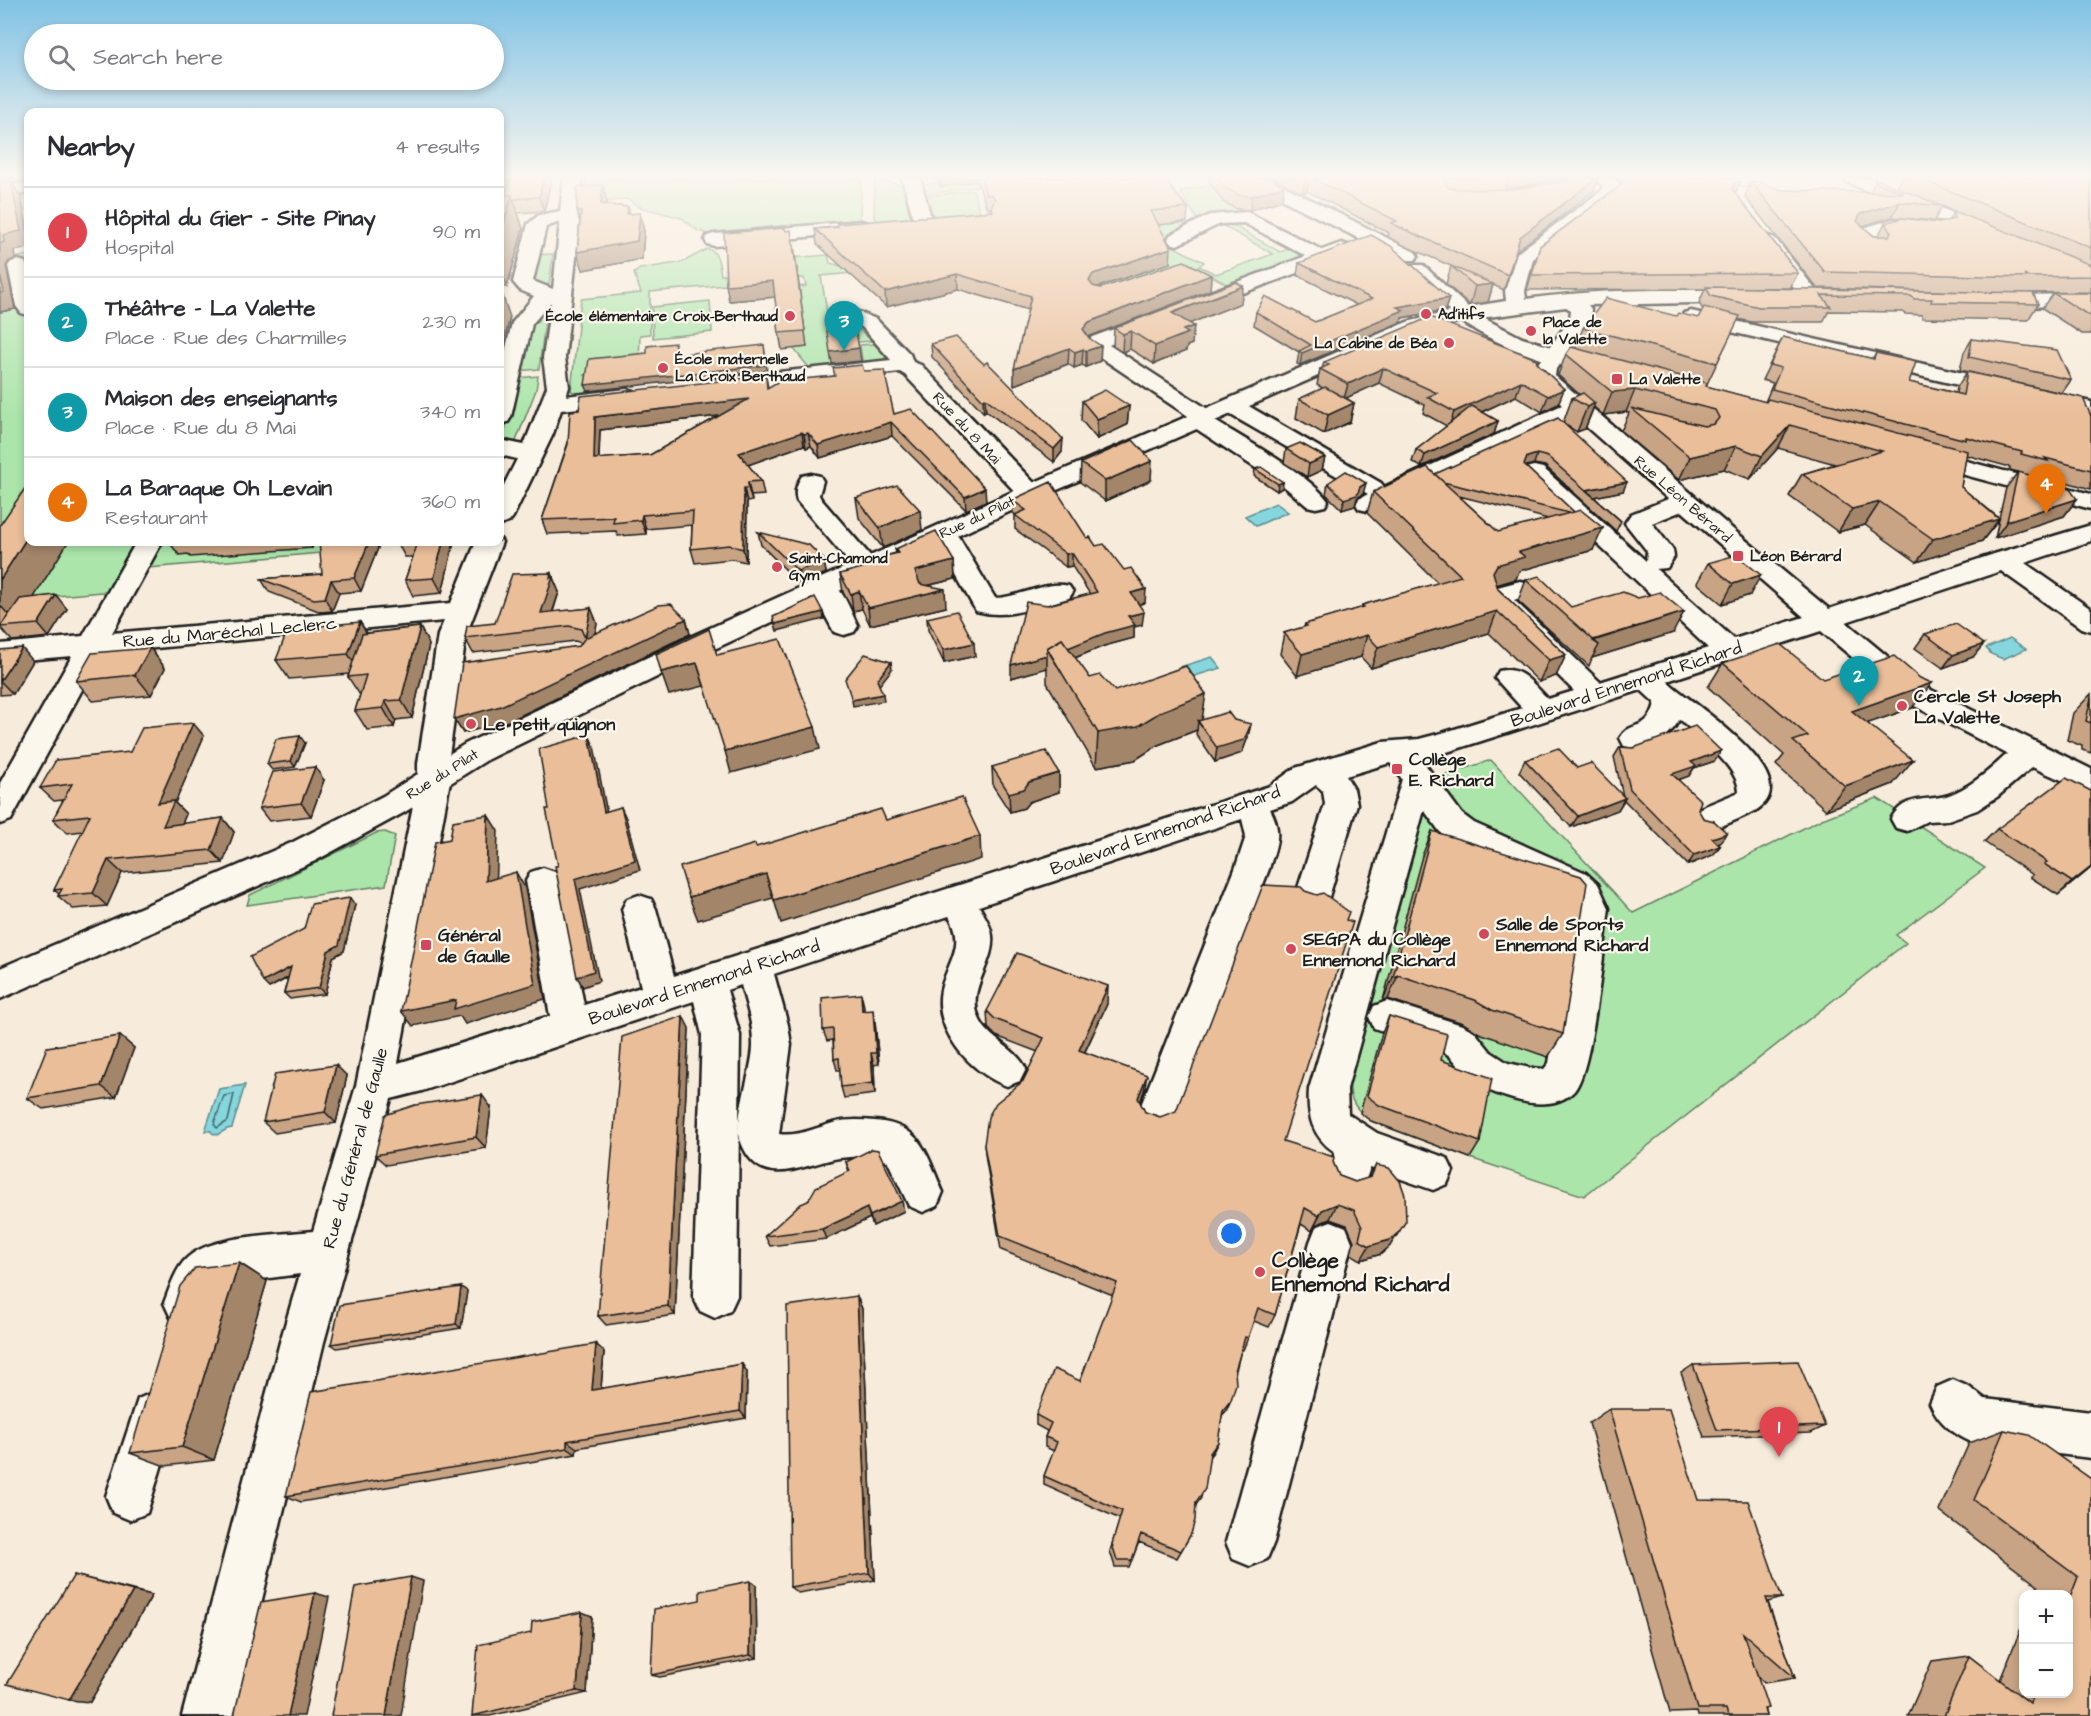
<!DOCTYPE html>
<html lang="en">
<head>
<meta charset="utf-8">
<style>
	:root { --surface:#fff; --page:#f2f2f3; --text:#2b2b33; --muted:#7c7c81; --line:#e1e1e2; --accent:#1a73e8 }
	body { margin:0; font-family:"Architects Daughter",sans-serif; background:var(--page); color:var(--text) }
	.controls { position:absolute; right:18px; bottom:18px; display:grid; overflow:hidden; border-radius:12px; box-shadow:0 3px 9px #0003 }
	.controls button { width:54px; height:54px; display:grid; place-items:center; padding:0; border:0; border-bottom:2px solid var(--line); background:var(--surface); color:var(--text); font:30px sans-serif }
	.you { position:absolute; left:1232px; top:1234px; width:21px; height:21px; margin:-15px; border:4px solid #fff; border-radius:50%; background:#1a73e8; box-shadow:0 0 0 9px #1a73e833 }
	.badge { display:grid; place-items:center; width:39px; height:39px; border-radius:50%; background:var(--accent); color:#fff; font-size:20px; font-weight:700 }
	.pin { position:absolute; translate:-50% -50px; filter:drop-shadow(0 2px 3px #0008) }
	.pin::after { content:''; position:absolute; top:32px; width:21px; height:18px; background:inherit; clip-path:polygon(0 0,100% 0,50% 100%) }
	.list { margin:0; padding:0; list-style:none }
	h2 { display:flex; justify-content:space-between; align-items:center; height:78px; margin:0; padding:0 24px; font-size:26px }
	h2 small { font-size:20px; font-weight:400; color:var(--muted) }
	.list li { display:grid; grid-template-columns:39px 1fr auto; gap:18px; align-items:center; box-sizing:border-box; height:90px; padding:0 24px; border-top:2px solid var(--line) }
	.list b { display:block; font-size:22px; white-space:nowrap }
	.list p { margin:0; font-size:20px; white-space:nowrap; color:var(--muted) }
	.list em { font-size:20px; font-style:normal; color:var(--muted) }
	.icon { flex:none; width:33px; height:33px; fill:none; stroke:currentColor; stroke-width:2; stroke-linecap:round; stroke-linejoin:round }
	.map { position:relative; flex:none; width:2091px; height:1716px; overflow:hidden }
	.search { position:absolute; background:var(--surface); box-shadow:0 3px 9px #0003; left:24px; top:24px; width:480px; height:66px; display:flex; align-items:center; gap:15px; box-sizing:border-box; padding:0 21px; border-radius:33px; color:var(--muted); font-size:22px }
	.panel { position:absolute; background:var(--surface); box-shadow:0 3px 9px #0003; left:24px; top:108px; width:480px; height:438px; border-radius:12px }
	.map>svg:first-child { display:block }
</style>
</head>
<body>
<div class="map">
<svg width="2091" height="1716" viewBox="0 0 2091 1716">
	<rect width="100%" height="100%" fill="#f7ecdb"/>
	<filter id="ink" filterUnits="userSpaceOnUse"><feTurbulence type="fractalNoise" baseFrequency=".0167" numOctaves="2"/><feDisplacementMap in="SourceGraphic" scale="12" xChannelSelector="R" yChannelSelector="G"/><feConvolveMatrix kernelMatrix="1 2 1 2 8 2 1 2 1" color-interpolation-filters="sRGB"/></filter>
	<g filter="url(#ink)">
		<g fill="#abe5aa" stroke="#648063" stroke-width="1.5">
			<path d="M 587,178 L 861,178 L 860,222 L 719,237 L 698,231 L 682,218 L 640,207 L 627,199 L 580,205 Z"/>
			<path d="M 883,181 L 905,186 L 913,217 L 878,221 L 874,218 L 875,183 Z"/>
			<path d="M 976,181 L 979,186 L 923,195 L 921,185 L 938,183 L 941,187 Z"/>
			<path d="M 1211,184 L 1238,210 L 1244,213 L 1219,214 L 1199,222 L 1180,192 Z"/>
			<path d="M 973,190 L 980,212 L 936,216 L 928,212 L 924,197 Z"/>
			<path d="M 1181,223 L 1189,225 L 1171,233 L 1168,239 L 1170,245 L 1204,262 L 1199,266 L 1216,274 L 1273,254 L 1222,225 L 1213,226 L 1216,223 L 1229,223 L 1280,252 L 1295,247 L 1307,254 L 1228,285 L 1185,261 L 1093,293 L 952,264 L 821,276 L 829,323 L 856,327 L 872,341 L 857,342 L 828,338 L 832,362 L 862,360 L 860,345 L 874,344 L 886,356 L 883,361 L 810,369 L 793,348 L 807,347 L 798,287 L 806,286 L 804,278 L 650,292 L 650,334 L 640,335 L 639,363 L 585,375 L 607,386 L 607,390 L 618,388 L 618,384 L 620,387 L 618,390 L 580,394 L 571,391 L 581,299 L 641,293 L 634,273 L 640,269 L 683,262 L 707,249 C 719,251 719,265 721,275 L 740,273 L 776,259 L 828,255 L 830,263 L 848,268 L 1143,226 Z"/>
			<path d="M 553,254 L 549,285 L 529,283 L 534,255 Z"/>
			<path d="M 28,255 L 28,542 L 336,542 L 332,552 L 148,568 L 136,589 L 0,601 L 0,261 Z"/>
			<path d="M 710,301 L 712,332 L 653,338 L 652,307 Z"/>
			<path d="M 546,312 L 539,369 L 518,371 L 530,321 L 538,313 Z"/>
			<path d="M 538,376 L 536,390 L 514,446 L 507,443 L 503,438 L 517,378 Z"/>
			<path d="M 1491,760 L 1633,913 L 1822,819 L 1877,798 L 1985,868 L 1896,935 L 1906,943 L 1584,1196 L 1470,1158 L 1371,1121 C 1349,1105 1349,1095 1349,1069 L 1429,780 Z"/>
			<path d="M 385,832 L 395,836 L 386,885 L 247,905 L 250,895 L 376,833 Z"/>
		</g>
		<g fill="#85d6dd" stroke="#5b8c90" stroke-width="1.5">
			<path d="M 1276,503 L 1288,512 L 1256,526 L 1245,516 Z"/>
			<path d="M 2010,638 L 2026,649 L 2003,659 L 1991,654 L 1986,648 Z"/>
			<path d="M 1212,657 L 1221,668 L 1188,678 L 1180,667 Z"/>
			<path d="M 245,1085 L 232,1128 L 227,1129 L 217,1135 L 212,1133 L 211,1131 L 205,1131 L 219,1089 Z"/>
		</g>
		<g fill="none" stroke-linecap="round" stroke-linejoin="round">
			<path stroke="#466669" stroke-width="1.5" d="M 234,1094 L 228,1121 L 217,1128 L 214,1124 L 224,1096 Z"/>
			<g stroke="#1c1c1c" stroke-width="5">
				<g id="minor">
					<path d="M 564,178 L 582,178 L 577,249 L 565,358 L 569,387 L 566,396 L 626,389 L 634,391 L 637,396 L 634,401 L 626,403 L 561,410 L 553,434 L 513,517 L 509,522 L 500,525 L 500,493 L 517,459 L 500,455 L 500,440 L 524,445 L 547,387 L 543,358 L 551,302 L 532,324 L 511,417 L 508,422 L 500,424 L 500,373 L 512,323 L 534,296 L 520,290 L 513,282 L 528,224 L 539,215 L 560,211 ZM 560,222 L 553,289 L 533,281 L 546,227 Z"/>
					<path d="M 902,178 L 920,178 L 932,221 L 929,225 L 917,225 L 914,221 Z"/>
					<path d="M 1246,178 L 1268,178 L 1415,252 L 1418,256 L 1415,260 L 1401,260 L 1248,182 Z"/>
					<path d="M 1595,178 L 1614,178 L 1621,186 L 1614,198 L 1533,259 L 1525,291 L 1526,299 C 1599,289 1673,289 1747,290 L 1754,292 L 1757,296 L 1754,300 L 1747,302 L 1588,305 L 1591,309 L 1590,319 L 1556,369 L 1555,376 L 1742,537 L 1829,609 L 1994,554 L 2091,525 L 2091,541 L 2025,563 L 2091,609 L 2091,631 L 2081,628 L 2001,571 L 1846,622 L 1923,686 L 2091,769 L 2091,793 L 2032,767 L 1997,797 L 1977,810 L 1948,820 L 1927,821 L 1907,831 L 1896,828 L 1891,819 C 1906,791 1931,804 1954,793 C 1974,784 1991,769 2007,754 L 1903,700 L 1821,631 L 1667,681 C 1690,703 1820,782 1749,814 C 1732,821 1716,832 1698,827 L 1693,818 L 1698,809 L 1739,792 C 1739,767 1699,738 1682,721 L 1679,720 C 1669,739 1646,752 1624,746 L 1620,738 C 1631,719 1648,733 1655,703 L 1641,690 L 1422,760 L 1462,814 L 1474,823 L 1586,873 L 1598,884 L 1609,908 C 1604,943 1593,1070 1574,1091 C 1551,1115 1508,1099 1483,1088 C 1462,1078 1462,1065 1447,1054 C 1431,1041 1395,1036 1374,1028 L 1369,1017 L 1374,1006 L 1387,1001 L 1462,1025 L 1474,1031 L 1491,1052 L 1508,1063 L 1530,1068 L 1544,1069 L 1549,1063 L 1575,908 L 1562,891 L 1452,841 L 1440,832 L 1424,810 L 1347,1089 L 1348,1114 L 1377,1133 L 1447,1158 L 1453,1171 L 1447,1184 L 1433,1190 L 1370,1168 L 1362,1190 L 1348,1195 L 1334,1190 L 1328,1176 L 1335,1152 C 1312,1137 1307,1115 1309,1089 L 1402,779 L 1390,763 L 1346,776 L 1354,789 L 1357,804 L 1329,897 L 1324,907 L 1312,911 L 1300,907 L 1295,897 L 1325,804 L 1323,791 L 1316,785 L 1292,802 L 1270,809 C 1283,833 1276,845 1269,869 L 1176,1113 L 1171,1126 L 1157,1131 L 1143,1126 L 1138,1113 L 1235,869 L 1246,836 L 1242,819 L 979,906 C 984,915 991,925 992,936 C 995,964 966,988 979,1018 C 988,1040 1016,1047 1026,1069 L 1020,1081 L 1007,1086 C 971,1073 933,1031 941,990 C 947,962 967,945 949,916 L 774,974 L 788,1025 L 791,1045 L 779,1134 C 796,1137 816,1128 833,1123 C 846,1119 861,1120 875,1121 C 922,1125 926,1153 943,1192 L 937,1206 L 923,1212 L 909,1206 L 888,1162 C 883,1158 878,1158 871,1157 C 860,1156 850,1157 839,1158 C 803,1164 760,1192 741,1142 C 732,1120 754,1069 753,1043 C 753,1023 746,1004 741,985 L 727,990 L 740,1035 L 737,1296 L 730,1311 L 715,1318 L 700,1311 L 693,1296 L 702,1035 L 694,1001 L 422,1091 L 391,1099 L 324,1342 L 234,1716 L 182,1716 L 280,1342 L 300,1274 L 223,1284 L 210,1298 L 201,1318 L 186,1325 L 171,1318 L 164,1303 C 170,1288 175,1269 187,1258 C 213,1234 279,1235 313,1231 L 356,1086 L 418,781 L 418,763 L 438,635 L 444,621 L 102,653 L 11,820 L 0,824 L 0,783 L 72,656 L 0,662 L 0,644 L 83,636 L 136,542 L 162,542 L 112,633 L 451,603 L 476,542 L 500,542 L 500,539 L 502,542 L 466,635 L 448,763 L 450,781 L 398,1063 L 550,1016 L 526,881 L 531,872 L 543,868 L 555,872 L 560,881 L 584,1005 L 641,987 L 622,909 L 627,899 L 639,895 L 651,899 L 656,909 L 674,976 L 1270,786 L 1295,768 L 1382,742 L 1419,739 L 1442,733 L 1522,708 L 1495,678 L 1499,671 C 1521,665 1534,685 1548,699 L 1574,691 L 1491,609 L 1487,595 L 1490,589 L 1520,581 L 1529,583 L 1533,589 L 1529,595 L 1514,600 L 1600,682 L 1708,648 L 1522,473 L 1525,468 L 1534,466 L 1543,468 L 1646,561 L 1647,551 L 1625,523 L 1631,514 L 1668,499 L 1574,416 L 1368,511 L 1359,509 L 1356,504 L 1359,499 L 1368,494 L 1224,411 L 1221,406 L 1224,401 L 1232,399 L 1240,401 L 1381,483 L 1384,487 L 1562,405 L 1533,377 L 1534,369 L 1570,319 L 1571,310 L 1566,307 L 1464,320 L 1457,318 L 1406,269 L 1409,265 L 1423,265 L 1468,307 L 1506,301 L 1505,291 L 1517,253 L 1601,191 L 1603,187 ZM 1682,511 L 1804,617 L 1734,639 L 1656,569 L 1667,568 L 1674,557 L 1673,550 L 1652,523 Z"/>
					<path d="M 1844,178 L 1868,178 L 1997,231 L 1999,235 L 1997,239 L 1983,239 L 1846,182 Z"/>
					<path d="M 0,182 L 12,185 L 28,183 L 28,193 C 18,195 10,197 0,193 Z"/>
					<path d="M 1247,212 L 1322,250 L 1341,243 L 1348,245 L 1350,249 L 1348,253 L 1329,261 L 1208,306 L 1194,306 L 1191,302 L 1194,298 L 1306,256 L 1244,223 L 1220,224 L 1177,245 L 1170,243 L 1168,239 L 1170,235 L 1210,215 Z"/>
					<path d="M 1893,219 L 1932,225 L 1934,229 L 1932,233 L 1925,235 L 1894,231 L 1873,237 L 1881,246 L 1879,250 C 1866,253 1858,245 1851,235 L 1853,231 Z"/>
					<path d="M 861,221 L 868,223 L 870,227 L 868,231 L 714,246 L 707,244 L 705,240 L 707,236 L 714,234 Z"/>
					<path d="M 1768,236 L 1775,238 L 1818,293 L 1821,297 L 1818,301 L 1804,301 L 1759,242 L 1761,238 Z"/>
					<path d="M 18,260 L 25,262 L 28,270 L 28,315 L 21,313 L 16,306 L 8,266 L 11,262 Z"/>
					<path d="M 2091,294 L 2091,306 L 1994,307 L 1987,305 L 1984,301 L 1987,297 L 1994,295 Z"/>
					<path d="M 851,309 L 876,319 L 910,354 L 913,362 L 921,365 L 1039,488 L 1042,493 L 1039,498 L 1030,500 L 1021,498 L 905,375 L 900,372 L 722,392 L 714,390 L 711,385 L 714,380 L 722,378 L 891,360 L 862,327 L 844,319 L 841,315 L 844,311 Z"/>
					<path d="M 1691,311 L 2091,402 L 2091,416 L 1684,321 L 1681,317 L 1684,313 Z"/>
					<path d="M 1155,314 L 1162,316 L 1165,320 L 1162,324 L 1109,345 L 1214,413 L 1217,418 L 1215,421 C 1244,439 1310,475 1328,501 L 1325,506 L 1316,508 L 1307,506 L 1286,488 L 1192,426 L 1189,421 L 1191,418 L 1088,349 L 1084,345 L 1092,337 Z"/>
					<path d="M 811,474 L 820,476 L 823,481 L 819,495 L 821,499 L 880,567 L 876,573 L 867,575 L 858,573 L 797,501 C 794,492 797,483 802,476 Z"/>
					<path d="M 942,526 L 951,529 L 957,534 L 995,598 C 1020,598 1046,580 1069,586 L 1073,592 L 1069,598 C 1038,606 1009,620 976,611 L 938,543 L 929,534 L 933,529 Z"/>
					<path d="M 823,579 C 843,584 849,609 858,626 L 854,632 L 844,635 L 834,632 L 810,587 L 814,581 Z"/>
					<path d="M 1331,1221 L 1346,1227 L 1352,1242 L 1274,1542 L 1267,1559 L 1250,1566 L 1233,1559 L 1226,1542 L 1310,1242 L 1316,1227 Z"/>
					<path d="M 1953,1380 L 1969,1387 L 1985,1399 L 2091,1412 L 2091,1458 L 1976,1444 C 1955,1435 1939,1424 1930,1403 L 1937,1387 Z"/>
					<path d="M 154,1392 L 170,1399 L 177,1415 L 147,1513 L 130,1520 L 113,1513 L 106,1496 L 138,1399 Z"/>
				</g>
			</g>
			<g stroke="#1c1c1c" stroke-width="5">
				<g id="major">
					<path d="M 1464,308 L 1522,338 L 1616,366 L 1619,371 L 1616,376 L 1608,378 C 1557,365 1505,351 1461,321 L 1421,331 L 1039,498 L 710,651 L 487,760 L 405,812 L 315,861 L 0,999 L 0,968 L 291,843 L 383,796 L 465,744 L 690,637 L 1021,488 L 1407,322 Z"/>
					<path d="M 1921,449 L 2091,494 L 2091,509 L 1913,461 L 1909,456 L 1913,451 Z"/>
				</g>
			</g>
			<use href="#minor" fill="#fbf7ec" fill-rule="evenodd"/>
			<use href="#major" fill="#fbf7ec" fill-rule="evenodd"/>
			<g stroke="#1c1c1c" stroke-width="4.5">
				<path id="rail" d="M 1724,178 L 1764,192"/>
			</g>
			<use href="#rail" stroke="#fbf7ec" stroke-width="3" stroke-dasharray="8" stroke-linecap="butt"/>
		</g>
		<g fill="#c8a384" stroke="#1c1c1c" stroke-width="1.5" fill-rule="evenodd">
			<path d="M 0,178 L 18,178 L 18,182 L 11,181 L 21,197 L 28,232 L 28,248 L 14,251 L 15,259 L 9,261 L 6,266 L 15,309 L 0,312 L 8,181 L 0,180 Z"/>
			<path d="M 500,178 L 552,178 L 544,211 L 518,213 L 523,229 L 507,287 L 500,287 L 500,195 L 505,195 L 510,180 L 501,181 Z"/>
			<path d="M 935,178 L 1165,178 L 1170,187 L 1188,208 L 1187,222 L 1158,225 L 1170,263 L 1097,287 L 1101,288 L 1211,275 L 1210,290 L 1088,337 L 1100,361 L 1086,367 L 1082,365 L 1074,368 L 1068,364 L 1014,385 L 1028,310 L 958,289 L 886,307 L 817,244 L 815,229 L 991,211 L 991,209 L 987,208 L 977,181 L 941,187 Z"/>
			<path d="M 1207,178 L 1271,178 L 1282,200 L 1250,210 L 1237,209 L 1223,202 Z"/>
			<path d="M 1274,178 L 1574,178 L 1505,189 L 1514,189 L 1590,178 L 1598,178 L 1594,191 L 1516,251 L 1504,290 L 1493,285 L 1488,302 L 1470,305 L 1446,284 L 1451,266 L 1405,246 L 1388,237 L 1389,233 L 1307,191 L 1302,193 Z"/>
			<path d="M 1616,178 L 1736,178 L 1735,193 L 1798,273 L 1790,288 L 1753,288 L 1970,292 L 1817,288 L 1745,197 L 1751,182 L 1781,190 L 1870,192 L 1875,182 L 1897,187 L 1902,178 L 2091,178 L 2091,292 L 2030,293 L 2038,304 L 2028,320 L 1922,318 L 1922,315 L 1905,314 L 1902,312 L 1829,311 L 1823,322 L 1752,322 L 1738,319 L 1706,386 L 1765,402 L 1773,383 L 1762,380 L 1783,337 L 1873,359 L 1876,353 L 1909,382 L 1956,393 L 1957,387 L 1967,372 L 2091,416 L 2091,489 L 2038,474 L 2036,477 L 2077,499 L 2064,516 L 1995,538 L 1999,520 L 1982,541 L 1917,562 L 1865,525 L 1838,532 L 1789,496 L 1802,474 L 1835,464 L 1778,448 L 1750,479 L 1724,469 L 1679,480 L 1621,431 L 1629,413 L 1626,412 L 1603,415 L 1594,407 L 1585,429 L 1577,432 L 1567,426 L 1623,491 L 1594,497 L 1621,521 L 1616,531 L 1545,466 L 1534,464 L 1525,466 L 1574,512 L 1593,550 L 1519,571 L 1516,579 L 1496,585 L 1498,589 L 1566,655 L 1556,676 L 1539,682 L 1489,633 L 1371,668 L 1361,657 L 1297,676 L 1280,654 L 1284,633 L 1304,627 L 1305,624 L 1361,608 L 1362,605 L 1438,583 L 1367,513 L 1373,492 L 1435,474 L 1563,423 L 1572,398 L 1580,395 L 1558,375 L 1566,354 L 1576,348 L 1583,328 L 1676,316 L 1698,318 L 1703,310 L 1699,303 L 1705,289 L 1527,290 L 1540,246 L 1621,185 L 1622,184 ZM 1942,206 L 1954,211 L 1949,220 L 1939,223 L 1885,223 L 1878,236 L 1874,236 L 1862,226 L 1892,217 L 1934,221 ZM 1966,455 L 2010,467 L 2010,470 L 2018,472 L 2006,488 L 1999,518 L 1961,487 ZM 1459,496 L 1515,510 L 1548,519 L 1498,532 Z"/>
			<path d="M 607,202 L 607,205 L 628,207 L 630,214 L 644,231 L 642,259 L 583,270 L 580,223 L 577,211 Z"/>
			<path d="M 786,231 L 794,245 L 807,347 L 782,350 L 779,333 L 775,297 L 729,301 Z"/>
			<path d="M 1299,263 L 1449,298 L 1445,310 L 1402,318 L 1401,322 L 1300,365 L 1297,364 L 1299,352 L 1254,325 L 1256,312 L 1315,322 L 1357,305 L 1297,275 Z"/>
			<path d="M 1243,286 L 1241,303 L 1190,323 L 1192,344 L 1187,346 L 1186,351 L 1154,364 L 1130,349 L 1122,352 L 1113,346 L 1114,328 Z"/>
			<path d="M 2053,293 L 2091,293 L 2091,334 L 2082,334 L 2042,308 Z"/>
			<path d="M 1972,339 L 2071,380 L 2062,393 L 1960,370 L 1964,352 Z"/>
			<path d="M 931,344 L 1062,452 L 1054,462 L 986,411 L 984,413 L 932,357 Z"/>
			<path d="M 1324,362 L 1537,363 L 1564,389 L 1558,404 L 1542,412 L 1516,396 L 1482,412 L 1498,421 L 1494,434 L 1421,467 L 1412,462 L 1416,450 L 1447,426 L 1423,413 L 1425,405 L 1379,383 L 1346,398 L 1354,403 L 1350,422 L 1324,434 L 1296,418 L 1299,399 L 1323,388 L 1317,385 L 1320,369 L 1322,369 Z"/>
			<path d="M 864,371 L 894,414 L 986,501 L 966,510 L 892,436 L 820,458 L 811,446 L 806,448 L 804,445 L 748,465 L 761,481 L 764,495 L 751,496 L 752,501 L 747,502 L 746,562 L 732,559 L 695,563 L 691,549 L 692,525 L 646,529 L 646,534 L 618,536 L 616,531 L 547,534 L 542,520 L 579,410 L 766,376 L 768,388 L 834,376 ZM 719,416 L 650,455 L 599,459 L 600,430 Z"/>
			<path d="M 1082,401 L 1129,406 L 1127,425 L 1097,439 L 1081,420 Z"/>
			<path d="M 1286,449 L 1325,457 L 1322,470 L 1307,477 L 1284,463 Z"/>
			<path d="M 1081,463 L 1151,480 L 1105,501 L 1080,482 Z"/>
			<path d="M 1255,469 L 1283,482 L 1282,488 L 1277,491 L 1254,476 Z"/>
			<path d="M 1328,483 L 1363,494 L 1357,498 L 1355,506 L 1342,510 L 1326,494 Z"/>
			<path d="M 856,498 L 922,530 L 883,548 L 859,518 Z"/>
			<path d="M 1012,500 L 1087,538 L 1096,546 L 1145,603 L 1139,604 L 1142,625 L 1134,627 L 1134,638 L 1104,646 L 1075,658 L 1090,678 L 1115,691 L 1202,720 L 1234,720 L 1248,737 L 1242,753 L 1215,762 L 1196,734 L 1197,730 L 1158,745 L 1135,760 L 1096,767 L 1047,683 L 1047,668 L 1011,678 L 1048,605 L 1090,594 L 1072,566 L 1066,567 L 1015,529 L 1015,515 L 1016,515 L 1013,513 Z"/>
			<path d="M 0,525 L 34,597 L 67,609 L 49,637 L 12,641 L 0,627 L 1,626 L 0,626 Z"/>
			<path d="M 758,532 L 824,560 L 826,573 L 801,585 L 761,545 Z"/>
			<path d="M 169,542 L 314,542 L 312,548 L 190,557 L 188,554 L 179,555 Z"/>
			<path d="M 397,542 L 454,542 L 442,593 L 413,596 L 405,580 L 413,557 L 405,557 Z"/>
			<path d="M 378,548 L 361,591 L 339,593 L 332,611 L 321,612 L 269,592 L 261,579 L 322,574 Z"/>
			<path d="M 895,549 L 954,561 L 955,579 L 927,586 L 946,607 L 870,625 L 862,609 L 853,611 L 843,592 L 840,574 L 878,564 L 877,558 L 896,553 Z"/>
			<path d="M 1708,563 L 1750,595 L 1722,604 L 1697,583 Z"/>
			<path d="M 551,573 L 559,592 L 553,612 L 591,608 L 597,623 L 595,634 L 686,619 L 690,634 L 509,721 L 463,733 L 454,719 L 579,646 L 582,643 L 575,641 L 473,653 L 465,638 L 495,623 Z"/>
			<path d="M 1526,580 L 1571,607 L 1673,633 L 1592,658 L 1589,666 L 1518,601 Z"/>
			<path d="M 927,618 L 975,656 L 944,663 L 928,630 Z"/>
			<path d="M 360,622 L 367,633 L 420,627 L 429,645 L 412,718 L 396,720 L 394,727 L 367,730 L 355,711 L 360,695 L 348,677 L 349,674 L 289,679 L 276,660 Z"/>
			<path d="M 1925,634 L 1973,657 L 1943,668 L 1915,648 Z"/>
			<path d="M 150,648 L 165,668 L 151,695 L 93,701 L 76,681 Z"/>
			<path d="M 0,650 L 33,661 L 13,694 L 0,695 Z"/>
			<path d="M 1723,663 L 1823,679 L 1912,708 L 1868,723 L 1893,784 L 1826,810 L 1776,765 L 1784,755 L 1708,687 Z"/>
			<path d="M 2091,694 L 2091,753 L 2082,750 L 2082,746 L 2067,740 L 2073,713 Z"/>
			<path d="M 204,736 L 175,803 L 186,814 L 182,824 L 223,818 L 234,832 L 223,863 L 122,873 L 107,906 L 73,909 L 58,896 L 59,894 L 54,890 L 83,831 L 67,833 L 53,819 L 63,800 L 54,801 L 40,788 L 130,752 Z"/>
			<path d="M 305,743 L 295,767 L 272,770 L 267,764 Z"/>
			<path d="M 1620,747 L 1715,761 L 1694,768 L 1689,776 L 1678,780 L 1703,818 L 1720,842 L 1718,843 L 1720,846 L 1713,855 L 1688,865 L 1624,800 L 1618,810 L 1571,827 L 1519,772 L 1525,760 L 1577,768 L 1623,796 L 1614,757 Z"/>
			<path d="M 992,767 L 1059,773 L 1059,792 L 1029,802 L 1024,808 L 1010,812 L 993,786 Z"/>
			<path d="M 324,780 L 311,816 L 269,821 L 259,808 Z"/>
			<path d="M 2091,791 L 2091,868 L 2058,895 L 2030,877 L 2033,875 L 1984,842 L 1997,829 Z"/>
			<path d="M 1432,831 L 1563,1034 L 1548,1057 L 1479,1033 L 1463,1023 L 1388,999 L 1383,1000 L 1422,856 Z"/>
			<path d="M 355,905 L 344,951 L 333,957 L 325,994 L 290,999 L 284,993 L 288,978 L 269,988 Z"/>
			<path d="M 861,994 L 864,1011 L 875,1022 L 879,1064 L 874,1065 L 875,1094 L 844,1098 L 841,1087 L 840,1070 L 837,1070 L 834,1059 L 833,1040 L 827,1041 L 823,1030 Z"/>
			<path d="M 1107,1004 L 1085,1052 L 1144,1091 L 1140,1102 L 1145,1112 L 1160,1117 L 1283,1141 L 1333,1162 L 1339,1176 L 1355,1182 L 1369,1178 L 1376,1165 L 1390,1246 L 1381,1254 L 1361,1260 L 1351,1254 L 1354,1241 L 1347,1225 L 1330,1219 L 1315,1225 L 1312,1231 L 1301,1224 L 1275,1315 L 1269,1327 L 1254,1321 L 1248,1338 L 1243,1350 L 1241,1350 L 1226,1411 L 1222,1415 L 1218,1442 L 1209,1457 L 1201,1498 L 1196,1505 L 1191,1534 L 1177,1558 L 1139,1542 L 1129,1567 L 1115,1567 L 1110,1551 L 1120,1519 L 1044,1485 L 1044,1476 L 1054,1451 L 1045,1447 L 1045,1437 L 1047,1431 L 1036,1425 L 1036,1415 L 1080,1381 L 1113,1295 L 1001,1250 L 986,1161 L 984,1145 L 1023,1081 L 1038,1052 L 996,1036 L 988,1028 L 987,1011 Z"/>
			<path d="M 1389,1016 L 1441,1060 L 1480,1142 L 1470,1158 L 1371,1121 L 1360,1113 L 1382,1033 Z"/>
			<path d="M 689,1028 L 675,1315 L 606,1325 L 598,1316 Z"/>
			<path d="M 120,1036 L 134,1048 L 116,1097 L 43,1109 L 27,1098 Z"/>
			<path d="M 347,1076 L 336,1123 L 275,1133 L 263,1122 Z"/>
			<path d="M 491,1107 L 486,1148 L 386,1165 L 375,1155 Z"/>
			<path d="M 846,1162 L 904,1211 L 873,1226 L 870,1218 L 826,1239 L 770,1246 L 765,1236 L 808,1201 L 849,1172 Z"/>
			<path d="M 239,1263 L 267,1281 L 214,1460 L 165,1466 L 130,1453 Z"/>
			<path d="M 461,1287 L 467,1291 L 461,1328 L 337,1348 L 331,1344 Z"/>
			<path d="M 857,1296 L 862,1309 L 875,1580 L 798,1593 L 790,1587 Z"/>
			<path d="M 596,1344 L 604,1352 L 601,1389 L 742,1364 L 747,1372 L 746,1418 L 577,1448 L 576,1454 L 301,1502 L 286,1496 Z"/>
			<path d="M 1693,1365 L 1825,1426 L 1811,1433 L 1704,1437 L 1681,1373 Z"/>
			<path d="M 1609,1409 L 1698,1500 L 1782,1598 L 1768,1602 L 1795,1678 L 1764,1683 L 1757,1676 L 1766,1716 L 1698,1716 L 1697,1712 L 1670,1713 L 1589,1423 Z"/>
			<path d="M 2004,1430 L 2091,1479 L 2091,1716 L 1908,1716 L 1932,1661 L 1969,1656 L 2000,1680 L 2024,1621 L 2024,1694 L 2068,1694 L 2068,1594 L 2034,1594 L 2038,1586 L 1939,1511 L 1969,1443 Z"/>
			<path d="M 74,1575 L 152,1595 L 90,1702 Z"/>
			<path d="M 750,1581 L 756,1585 L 757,1658 L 660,1677 L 651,1675 Z"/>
			<path d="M 592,1616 L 587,1693 L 490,1716 L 472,1716 L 531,1633 Z"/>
		</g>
		<g fill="#a3856b" stroke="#1c1c1c" stroke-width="1.5">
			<path d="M 544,178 L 552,178 L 544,211 L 539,197 Z"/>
			<path d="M 940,178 L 977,178 L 977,181 L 941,187 Z"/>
			<path d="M 1309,178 L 1307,191 L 1302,193 L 1305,179 Z"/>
			<path d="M 1508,178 L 1574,178 L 1505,189 Z"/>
			<path d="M 1597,178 L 1598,178 L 1594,191 L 1516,251 L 1504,290 L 1520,237 Z"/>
			<path d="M 11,181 L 21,197 L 28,232 L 28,248 L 14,251 L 15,259 L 9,261 L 6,266 L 15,309 L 0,312 L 0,244 Z"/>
			<path d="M 1735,182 L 1740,182 L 1734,196 L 1729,197 Z"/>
			<path d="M 603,185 L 607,202 L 606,222 L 601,204 Z"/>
			<path d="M 1284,186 L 1282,200 L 1250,210 L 1252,196 Z"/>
			<path d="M 512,195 L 523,229 L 507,287 L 500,265 L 500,236 Z"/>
			<path d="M 1900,202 L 1892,217 L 1852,229 L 1860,214 Z"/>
			<path d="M 640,213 L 644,231 L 642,259 L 583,270 L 577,252 Z"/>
			<path d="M 1171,248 L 1170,263 L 1092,289 L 1089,281 L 1093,274 Z"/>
			<path d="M 957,274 L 958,289 L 886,307 L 885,292 Z"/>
			<path d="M 1211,275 L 1210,290 L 1088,337 L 1083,329 L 1089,322 Z"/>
			<path d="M 773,281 L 776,297 L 729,301 L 726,285 Z"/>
			<path d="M 1493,284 L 1488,302 L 1470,305 L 1475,286 Z"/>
			<path d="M 1243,286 L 1241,303 L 1171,331 L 1172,313 Z"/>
			<path d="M 500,288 L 510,317 L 500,358 Z"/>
			<path d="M 1449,298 L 1445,310 L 1402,318 L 1401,322 L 1300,365 L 1302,353 L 1397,307 Z"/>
			<path d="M 1194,326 L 1192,344 L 1187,346 L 1186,351 L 1154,364 L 1155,346 L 1183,330 Z"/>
			<path d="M 1131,331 L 1130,349 L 1122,352 L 1123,334 Z"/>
			<path d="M 764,345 L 767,371 L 588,391 L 585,385 Z"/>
			<path d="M 1101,346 L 1100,361 L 1086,367 L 1086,351 Z"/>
			<path d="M 859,348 L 861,361 L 832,364 L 830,352 Z"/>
			<path d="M 1069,348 L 1068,364 L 1014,385 L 1014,369 Z"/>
			<path d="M 1083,349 L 1082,365 L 1074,368 L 1075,352 Z"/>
			<path d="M 1383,368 L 1379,383 L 1344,399 L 1348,384 Z"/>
			<path d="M 1521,381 L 1516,396 L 1449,427 L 1454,412 Z"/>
			<path d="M 1564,389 L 1558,404 L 1542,412 L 1548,396 Z"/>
			<path d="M 1635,390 L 1626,412 L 1603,415 L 1612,392 Z"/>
			<path d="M 985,398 L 986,411 L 984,413 L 983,400 Z"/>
			<path d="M 749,399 L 752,412 L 600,430 L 598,473 L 594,459 L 595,417 Z"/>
			<path d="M 1354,403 L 1350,422 L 1324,434 L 1328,415 Z"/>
			<path d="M 1595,403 L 1585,429 L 1577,432 L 1587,407 Z"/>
			<path d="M 1129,406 L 1127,425 L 1097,439 L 1097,419 Z"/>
			<path d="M 1498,421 L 1494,434 L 1421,467 L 1425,455 Z"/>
			<path d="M 891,422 L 892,436 L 820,458 L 818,445 Z"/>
			<path d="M 1790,425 L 1778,448 L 1750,479 L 1762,456 Z"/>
			<path d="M 802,432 L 804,445 L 742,467 L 739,453 Z"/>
			<path d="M 808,433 L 811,446 L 806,448 L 804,434 Z"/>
			<path d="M 1063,439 L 1062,452 L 1054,462 L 1054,449 Z"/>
			<path d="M 1736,446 L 1724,469 L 1679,480 L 1690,457 Z"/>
			<path d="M 1537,454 L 1534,464 L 1523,467 L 1527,457 Z"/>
			<path d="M 1325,457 L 1322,470 L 1307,477 L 1309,464 Z"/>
			<path d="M 1152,461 L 1151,480 L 1105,501 L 1105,481 Z"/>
			<path d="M 748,482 L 751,496 L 752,501 L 748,488 Z"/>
			<path d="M 1283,482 L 1282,488 L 1277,491 L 1278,484 Z"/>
			<path d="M 1627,482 L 1623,491 L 1594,497 L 1586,490 Z"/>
			<path d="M 1366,483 L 1363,494 L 1357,498 L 1355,506 L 1342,510 L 1344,499 Z"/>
			<path d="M 744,488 L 747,502 L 746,562 L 743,549 Z"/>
			<path d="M 985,488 L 986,501 L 966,510 L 965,497 Z"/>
			<path d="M 2077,499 L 2064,516 L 1995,538 L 2007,521 Z"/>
			<path d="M 1880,502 L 1865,525 L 1838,532 L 1852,509 Z"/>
			<path d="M 920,510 L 922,530 L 883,548 L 880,528 Z"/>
			<path d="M 642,515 L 646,529 L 646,534 L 641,520 Z"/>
			<path d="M 1999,519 L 1982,541 L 1917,562 L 1933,539 Z"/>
			<path d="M 1603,528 L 1593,550 L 1519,571 L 1516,579 L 1489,587 L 1493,572 L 1497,565 L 1519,552 Z"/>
			<path d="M 28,536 L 28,542 L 68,542 L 17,625 L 0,605 L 0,580 Z"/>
			<path d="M 308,542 L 314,542 L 312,548 Z"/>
			<path d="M 369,542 L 375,542 L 378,548 L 361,591 L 354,578 Z"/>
			<path d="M 443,542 L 454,542 L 442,593 L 434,578 Z"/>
			<path d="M 1072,553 L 1072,566 L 1066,567 L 1066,554 Z"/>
			<path d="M 824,560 L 826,573 L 801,585 L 798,571 Z"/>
			<path d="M 954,561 L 955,579 L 917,588 L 915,571 Z"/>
			<path d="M 551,573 L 559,592 L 547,628 L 541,613 Z"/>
			<path d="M 1761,575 L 1750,595 L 1722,604 L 1733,584 Z"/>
			<path d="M 331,580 L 339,593 L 332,611 L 325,598 Z"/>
			<path d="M 945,589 L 946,607 L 870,625 L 868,608 Z"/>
			<path d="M 1146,589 L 1145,603 L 1130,606 L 1131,593 Z"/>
			<path d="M 859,591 L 862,609 L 853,611 L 851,594 Z"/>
			<path d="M 56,595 L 67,609 L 49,637 L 38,624 Z"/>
			<path d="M 591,608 L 597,623 L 591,653 L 585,638 Z"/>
			<path d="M 1497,611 L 1489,633 L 1371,668 L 1378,647 Z"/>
			<path d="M 823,612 L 824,619 L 777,631 L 775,624 Z"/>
			<path d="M 1144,612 L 1142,625 L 1134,627 L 1134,638 L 1104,646 L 1057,665 L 1050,654 L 1128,616 Z"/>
			<path d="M 1684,612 L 1673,633 L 1592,658 L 1599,645 L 1593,641 Z"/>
			<path d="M 686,619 L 690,634 L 509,721 L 463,733 L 454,719 Z"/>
			<path d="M 360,622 L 371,641 L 360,673 L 348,654 Z"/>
			<path d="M 420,627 L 429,645 L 412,718 L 401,700 Z"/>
			<path d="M 1367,635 L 1361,657 L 1297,676 L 1302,654 Z"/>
			<path d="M 974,643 L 975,656 L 944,663 L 943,650 Z"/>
			<path d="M 1984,644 L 1973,657 L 1943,668 L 1953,655 Z"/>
			<path d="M 22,648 L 33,661 L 13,694 L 0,681 Z"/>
			<path d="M 150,648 L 165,668 L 151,695 L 135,675 Z"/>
			<path d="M 1047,655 L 1047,668 L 1011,678 L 1011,665 Z"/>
			<path d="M 1566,655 L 1556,676 L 1539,682 L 1549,660 Z"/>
			<path d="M 891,662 L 892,669 L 878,687 L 877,680 Z"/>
			<path d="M 697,663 L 704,686 L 669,695 L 661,672 Z"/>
			<path d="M 1932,683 L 1912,708 L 1834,735 L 1852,711 Z"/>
			<path d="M 883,694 L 884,701 L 853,706 L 852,700 Z"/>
			<path d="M 1206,694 L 1201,726 L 1198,721 L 1197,730 L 1158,745 L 1135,760 L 1096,767 L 1098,733 Z"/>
			<path d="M 385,701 L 396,720 L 394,727 L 383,708 Z"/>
			<path d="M 193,723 L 204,736 L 175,803 L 186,814 L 175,840 L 163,826 L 158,803 Z"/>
			<path d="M 1251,724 L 1248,737 L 1242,753 L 1215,762 L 1217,748 Z"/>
			<path d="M 815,727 L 820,749 L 731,773 L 725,751 Z"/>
			<path d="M 589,735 L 594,746 L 609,823 L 604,812 Z"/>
			<path d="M 300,736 L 305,743 L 295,767 L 291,761 Z"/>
			<path d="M 1721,751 L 1715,761 L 1694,768 L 1689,776 L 1666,784 L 1672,774 L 1691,762 Z"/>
			<path d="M 1913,760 L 1893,784 L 1826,810 L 1845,786 Z"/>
			<path d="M 315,767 L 324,780 L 311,816 L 301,803 Z"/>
			<path d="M 1059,773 L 1059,792 L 1029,802 L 1024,808 L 1010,812 L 1009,793 L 1029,782 Z"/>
			<path d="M 1625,798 L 1618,810 L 1571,827 L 1578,816 Z"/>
			<path d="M 621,807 L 626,818 L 640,870 L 580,889 L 599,981 L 583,987 L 577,977 L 575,879 Z"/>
			<path d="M 488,815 L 498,831 L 496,897 L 486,881 Z"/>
			<path d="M 223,818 L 234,832 L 223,863 L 211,850 Z"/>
			<path d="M 1727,833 L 1720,842 L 1706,848 L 1712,838 Z"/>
			<path d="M 980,836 L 981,859 L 781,923 L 774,900 Z"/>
			<path d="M 1720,846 L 1713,855 L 1688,865 L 1694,855 Z"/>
			<path d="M 108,860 L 122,873 L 107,906 L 93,893 Z"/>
			<path d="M 2091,867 L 2091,868 L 2058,895 L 2072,882 Z"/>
			<path d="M 516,872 L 525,888 L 545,999 L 465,1024 L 460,1016 L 413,1026 L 401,1011 Z"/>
			<path d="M 766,874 L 773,898 L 698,920 L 689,897 Z"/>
			<path d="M 350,898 L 355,905 L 344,951 L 333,957 L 325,994 L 319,988 L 328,951 Z"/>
			<path d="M 291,967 L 296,973 L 269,988 L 263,982 Z"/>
			<path d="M 1398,975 L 1388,999 L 1383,1000 L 1393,977 Z"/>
			<path d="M 1108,986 L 1107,1004 L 1078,1066 L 1079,1050 Z"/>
			<path d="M 861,994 L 864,1006 L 864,1023 L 862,1011 Z"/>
			<path d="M 873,1010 L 875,1022 L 879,1064 L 876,1053 Z"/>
			<path d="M 683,1016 L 689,1028 L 675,1315 L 668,1306 Z"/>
			<path d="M 120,1036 L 134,1048 L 116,1097 L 101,1086 Z"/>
			<path d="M 871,1053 L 874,1065 L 875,1094 L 873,1083 Z"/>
			<path d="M 336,1065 L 347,1076 L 336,1123 L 325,1112 Z"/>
			<path d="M 1147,1075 L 1144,1091 L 1136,1114 L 1138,1098 Z"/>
			<path d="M 482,1095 L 491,1107 L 486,1148 L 476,1137 Z"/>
			<path d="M 902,1201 L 904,1211 L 873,1226 L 870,1216 Z"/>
			<path d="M 1337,1204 L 1330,1219 L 1315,1225 L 1312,1231 L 1322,1210 Z"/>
			<path d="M 867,1208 L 870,1218 L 826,1239 L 822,1229 Z"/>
			<path d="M 1399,1232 L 1390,1246 L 1381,1254 L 1361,1260 L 1369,1246 Z"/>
			<path d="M 239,1263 L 267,1281 L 214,1460 L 182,1447 Z"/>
			<path d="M 461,1287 L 467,1291 L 461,1328 L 456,1324 Z"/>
			<path d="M 857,1296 L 862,1309 L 875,1580 L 869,1573 Z"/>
			<path d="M 596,1344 L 604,1352 L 600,1398 L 592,1390 Z"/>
			<path d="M 742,1364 L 747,1372 L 746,1418 L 740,1411 Z"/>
			<path d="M 1231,1400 L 1226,1411 L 1218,1420 L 1223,1410 Z"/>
			<path d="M 567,1441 L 577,1448 L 576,1454 L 567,1448 Z"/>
			<path d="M 1218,1442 L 1213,1452 L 1205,1462 L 1210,1453 Z"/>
			<path d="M 411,1577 L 423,1581 L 401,1716 L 386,1716 Z"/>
			<path d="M 750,1581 L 756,1585 L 757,1658 L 750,1655 Z"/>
			<path d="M 133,1591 L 152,1595 L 90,1702 L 69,1700 Z"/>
			<path d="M 315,1593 L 329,1597 L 304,1716 L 288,1716 Z"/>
			<path d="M 582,1612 L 592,1616 L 587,1693 L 577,1691 Z"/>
		</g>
		<g fill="#e9be99" stroke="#1c1c1c" stroke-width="1.5" fill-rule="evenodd">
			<path d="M 511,178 L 544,178 L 539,197 L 513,199 L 512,195 L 505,195 Z"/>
			<path d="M 981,178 L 1165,178 L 1170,187 L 1188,208 L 1151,211 L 1171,248 L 1093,274 L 1089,281 L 1093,286 L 1101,288 L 1184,261 L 1211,275 L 1089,322 L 1083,329 L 1089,338 L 1101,346 L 1086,351 L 1083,349 L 1075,352 L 1069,348 L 1014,369 L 1031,296 L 957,274 L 885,292 L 815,229 L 838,227 L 837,224 L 993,211 L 991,207 L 995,199 L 992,195 L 986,194 Z"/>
			<path d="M 1218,178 L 1271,178 L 1284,186 L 1252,196 L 1239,195 L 1225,188 Z"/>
			<path d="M 1312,178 L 1446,178 L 1444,182 L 1449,188 L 1475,190 L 1514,189 L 1590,178 L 1597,178 L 1520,237 L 1508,275 L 1408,231 L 1391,223 L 1397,221 Z"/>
			<path d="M 1625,178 L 1736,178 L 1740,182 L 1735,182 L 1732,189 L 1798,273 L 1532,275 L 1540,246 L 1621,185 Z"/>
			<path d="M 1918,178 L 2091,178 L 2091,248 Z"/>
			<path d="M 1879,180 L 1942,206 L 1900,202 L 1860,214 L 1857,221 L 1874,236 L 1889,236 L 1891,231 L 1885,223 L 1902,218 L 1939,223 L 1954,219 L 1954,211 L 2091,265 L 2091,276 L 2029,277 L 2024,274 L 2026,277 L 1825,272 L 1751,182 L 1756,181 L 1781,190 L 1904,193 L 1875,182 Z"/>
			<path d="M 0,181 L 11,181 L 21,231 L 3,235 L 4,242 L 0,244 Z"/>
			<path d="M 603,185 L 601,204 L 628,207 L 627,214 L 640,213 L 637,241 L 577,252 L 581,212 L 577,211 L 577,187 Z"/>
			<path d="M 500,195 L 512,195 L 500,236 Z"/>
			<path d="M 785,228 L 786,231 L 791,230 L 805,331 L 779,333 L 773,281 L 726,285 L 724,233 Z"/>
			<path d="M 1371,235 L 1391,246 L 1449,298 L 1397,307 L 1404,310 L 1302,353 L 1299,351 L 1311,345 L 1256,312 L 1265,296 L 1315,322 L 1372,299 L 1299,263 Z"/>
			<path d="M 1451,266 L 1493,284 L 1475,286 Z"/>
			<path d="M 0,275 L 4,292 L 0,293 Z"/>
			<path d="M 1236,282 L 1243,286 L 1172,313 L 1194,326 L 1183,330 L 1188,333 L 1155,346 L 1131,331 L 1123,334 L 1114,328 Z"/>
			<path d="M 1706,287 L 2033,293 L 2038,304 L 1931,302 L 1932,299 L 1914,299 L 1911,296 L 1821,295 L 1831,307 L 1759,307 L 1711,296 Z"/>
			<path d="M 2053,293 L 2091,293 L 2091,317 Z"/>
			<path d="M 1606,298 L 1676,316 L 1678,313 L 1698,318 L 1704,307 L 1740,316 L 1717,363 L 1583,328 Z"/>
			<path d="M 1430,317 L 1536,359 L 1537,363 L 1564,389 L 1548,396 L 1521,381 L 1454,412 L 1427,397 L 1437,393 L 1383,368 L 1348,384 L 1320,369 L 1329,365 L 1324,362 Z"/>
			<path d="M 854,322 L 859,348 L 830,352 L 826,325 Z"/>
			<path d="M 956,337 L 984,364 L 987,362 L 1063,439 L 1054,449 L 985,398 L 983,400 L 931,344 Z"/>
			<path d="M 1783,337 L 1874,359 L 1876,353 L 1916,362 L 1909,382 L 1963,395 L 1967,372 L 2083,398 L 2091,416 L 2091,470 L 2045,458 L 2048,461 L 2021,454 L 2022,452 L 1966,437 L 1966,440 L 1772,389 L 1781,368 L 1770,365 Z"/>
			<path d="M 1972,339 L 2057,350 L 2071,380 L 1969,357 Z"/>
			<path d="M 675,343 L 674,355 L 764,345 L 766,365 L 585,385 L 589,359 L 647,353 L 647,346 Z"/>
			<path d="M 1571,347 L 1707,383 L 1706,386 L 1766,402 L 1768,399 L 1967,451 L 1961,487 L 1999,519 L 1933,539 L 1880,502 L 1852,509 L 1802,474 L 1882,451 L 1790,425 L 1762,456 L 1736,446 L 1690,457 L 1631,408 L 1704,426 L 1714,424 L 1719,418 L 1715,410 L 1635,390 L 1612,392 L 1566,354 Z"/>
			<path d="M 862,365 L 864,371 L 884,370 L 894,414 L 911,409 L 985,488 L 965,497 L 891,422 L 818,445 L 808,433 L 804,434 L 802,432 L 739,453 L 761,481 L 748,482 L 748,488 L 744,488 L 743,549 L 729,545 L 691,549 L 693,511 L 642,515 L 641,520 L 613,523 L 614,517 L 542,520 L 568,444 L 570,411 L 579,410 L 581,396 L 766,376 L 767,388 L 779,381 L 835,376 L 833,368 ZM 749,399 L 650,455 L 594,459 L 595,417 Z"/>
			<path d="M 1325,387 L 1354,403 L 1328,415 L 1299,399 Z"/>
			<path d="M 1105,390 L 1129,406 L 1097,419 L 1082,401 Z"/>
			<path d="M 1583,393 L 1595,403 L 1587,407 L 1572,398 Z"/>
			<path d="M 1472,406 L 1498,421 L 1425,455 L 1416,450 Z"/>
			<path d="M 1558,418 L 1627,482 L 1586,490 L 1621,521 L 1548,457 L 1537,454 L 1527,457 L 1524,465 L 1574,512 L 1569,513 L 1443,482 L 1435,474 Z"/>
			<path d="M 1133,440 L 1152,461 L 1105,481 L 1081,463 Z"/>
			<path d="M 1300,443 L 1325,457 L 1309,464 L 1286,449 Z"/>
			<path d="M 1261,467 L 1283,482 L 1278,484 L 1255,469 Z"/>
			<path d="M 1427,467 L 1498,532 L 1581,510 L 1603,528 L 1519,552 L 1525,557 L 1497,565 L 1493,572 L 1498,589 L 1566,655 L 1549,660 L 1497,611 L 1378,647 L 1367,635 L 1302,654 L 1284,633 L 1307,626 L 1305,624 L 1364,607 L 1362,605 L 1461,576 L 1373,492 Z"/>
			<path d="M 1346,471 L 1366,483 L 1360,487 L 1357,495 L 1344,499 L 1328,483 Z"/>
			<path d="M 2018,472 L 2067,485 L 2077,499 L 2007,521 Z"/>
			<path d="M 1051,482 L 1087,538 L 1090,537 L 1096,546 L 1104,544 L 1124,570 L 1131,568 L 1146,589 L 1131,593 L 1144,612 L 1128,616 L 1135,625 L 1105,633 L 1068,648 L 1062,639 L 1047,648 L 1047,655 L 1011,665 L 1026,602 L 1048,605 L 1097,592 L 1072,553 L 1066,554 L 1015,515 L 1026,510 L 1012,500 Z"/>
			<path d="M 28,484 L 28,536 L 0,580 L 0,525 Z"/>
			<path d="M 897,485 L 920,510 L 880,528 L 856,498 Z"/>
			<path d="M 936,531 L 954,561 L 915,571 L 920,584 L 945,589 L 868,608 L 859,591 L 851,594 L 840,574 L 880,563 L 877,558 L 898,553 L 895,549 Z"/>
			<path d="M 758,532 L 809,545 L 824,560 L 798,571 Z"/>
			<path d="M 319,542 L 369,542 L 354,578 L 331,580 L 325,598 L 314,599 L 261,579 L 322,574 Z"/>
			<path d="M 418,542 L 443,542 L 434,578 L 405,580 Z"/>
			<path d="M 1736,555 L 1761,575 L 1733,584 L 1708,563 Z"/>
			<path d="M 551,573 L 550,578 L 553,577 L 541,613 L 591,608 L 585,638 L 659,605 L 671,604 L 686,619 L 501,706 L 454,719 L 462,663 L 579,646 L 585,638 L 581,629 L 569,626 L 465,638 L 467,626 L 495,623 L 512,574 Z"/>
			<path d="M 1539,576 L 1571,607 L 1623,592 L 1638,598 L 1660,592 L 1684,612 L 1593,640 L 1599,645 L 1526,580 Z"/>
			<path d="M 56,595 L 38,624 L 0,627 L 20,599 Z"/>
			<path d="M 815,597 L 823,612 L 775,624 L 773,617 Z"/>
			<path d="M 957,611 L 974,643 L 943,650 L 927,618 Z"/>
			<path d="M 360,622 L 348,654 L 276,660 L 288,629 Z"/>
			<path d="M 1956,624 L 1984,644 L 1953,655 L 1925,634 Z"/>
			<path d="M 420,627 L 401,700 L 385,701 L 383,708 L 355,711 L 366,675 L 348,677 L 362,634 Z"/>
			<path d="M 709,629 L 717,655 L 780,639 L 815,727 L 725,751 L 697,663 L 661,672 L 656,654 Z"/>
			<path d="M 1062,639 L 1090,678 L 1100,675 L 1115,691 L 1186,666 L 1206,694 L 1162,711 L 1138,726 L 1098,733 L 1047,648 Z"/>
			<path d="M 1780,644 L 1823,679 L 1894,656 L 1920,678 L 1932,683 L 1852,711 L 1913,760 L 1845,786 L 1793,741 L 1808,736 L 1723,663 Z"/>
			<path d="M 22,648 L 0,681 L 0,650 Z"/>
			<path d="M 150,648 L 135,675 L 76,681 L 92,653 Z"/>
			<path d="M 865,654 L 891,662 L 877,680 L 883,694 L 852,700 L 845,679 Z"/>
			<path d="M 2091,698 L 2091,723 L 2086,721 Z"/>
			<path d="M 1228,712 L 1234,720 L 1251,724 L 1244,740 L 1217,748 L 1198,721 Z"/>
			<path d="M 193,723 L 158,803 L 174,801 L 163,826 L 223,818 L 211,850 L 108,860 L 93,893 L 58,896 L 62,889 L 54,890 L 90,815 L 53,819 L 72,784 L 40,788 L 56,760 L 130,752 L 142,728 Z"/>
			<path d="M 1695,726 L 1721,751 L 1691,762 L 1696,766 L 1672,774 L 1701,801 L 1698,809 L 1703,818 L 1714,821 L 1727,833 L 1712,838 L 1720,846 L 1694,855 L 1630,789 L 1620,747 L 1633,748 Z"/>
			<path d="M 589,735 L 604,812 L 621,807 L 635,860 L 575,879 L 594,971 L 577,977 L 555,866 L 558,866 L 546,809 L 549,809 L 539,749 Z"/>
			<path d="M 300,736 L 291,761 L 267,764 L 276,739 Z"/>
			<path d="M 1558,748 L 1577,768 L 1591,763 L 1625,798 L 1578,816 L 1525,760 Z"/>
			<path d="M 1046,751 L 1059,773 L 1029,782 L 1024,789 L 1009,793 L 992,767 Z"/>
			<path d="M 315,767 L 301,803 L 259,808 L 273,772 Z"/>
			<path d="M 2066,778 L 2091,791 L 2091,867 L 2072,882 L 2044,864 L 2047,862 L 1997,829 Z"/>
			<path d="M 962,797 L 980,836 L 774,900 L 766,874 L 689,897 L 680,867 L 755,844 L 756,847 L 881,809 L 886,820 Z"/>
			<path d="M 488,815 L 486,881 L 516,872 L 535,984 L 454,1009 L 456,1000 L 401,1011 L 435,842 L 450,839 L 453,821 Z"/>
			<path d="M 1432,831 L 1581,876 L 1587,883 L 1563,1034 L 1492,1010 L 1475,1000 L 1398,975 L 1393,977 Z"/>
			<path d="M 1263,885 L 1301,887 L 1305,891 L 1317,895 L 1323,893 L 1349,912 L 1346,920 L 1353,922 L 1283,1141 L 1334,1157 L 1333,1162 L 1339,1176 L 1355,1182 L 1371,1177 L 1376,1165 L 1389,1168 L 1400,1181 L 1405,1195 L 1406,1221 L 1399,1232 L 1390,1240 L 1369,1246 L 1359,1240 L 1362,1227 L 1354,1210 L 1337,1204 L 1322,1210 L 1319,1216 L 1305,1208 L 1275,1315 L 1258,1308 L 1248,1338 L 1245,1337 L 1235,1371 L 1236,1384 L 1231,1400 L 1223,1410 L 1218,1442 L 1210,1453 L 1205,1489 L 1196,1502 L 1195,1520 L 1191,1534 L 1181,1551 L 1141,1534 L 1132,1560 L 1117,1560 L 1112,1544 L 1122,1511 L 1044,1476 L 1057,1442 L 1045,1437 L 1051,1423 L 1036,1415 L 1054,1369 L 1080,1381 L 1117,1283 L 1000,1236 L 984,1145 L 988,1117 L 996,1103 L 1023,1081 L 1044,1038 L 995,1019 L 987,1011 L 1017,953 L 1108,986 L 1079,1050 L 1147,1075 L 1138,1098 L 1145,1112 L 1160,1117 L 1176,1111 Z"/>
			<path d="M 350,898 L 339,945 L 328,951 L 319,988 L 284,993 L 291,967 L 263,982 L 250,957 L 304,929 L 311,904 Z"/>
			<path d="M 861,994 L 862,1011 L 873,1010 L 876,1053 L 871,1053 L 873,1083 L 841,1087 L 839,1058 L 834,1059 L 833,1029 L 823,1030 L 822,998 Z"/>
			<path d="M 683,1016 L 668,1306 L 598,1316 L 622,1037 Z"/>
			<path d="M 1389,1016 L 1447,1034 L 1441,1060 L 1492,1078 L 1480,1142 L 1379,1105 L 1367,1096 Z"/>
			<path d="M 120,1036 L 101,1086 L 27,1098 L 47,1047 Z"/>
			<path d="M 336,1065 L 325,1112 L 263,1122 L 275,1074 Z"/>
			<path d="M 482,1095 L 476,1137 L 375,1155 L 385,1115 L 415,1105 Z"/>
			<path d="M 872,1149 L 878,1150 L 902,1201 L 870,1216 L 867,1208 L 822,1229 L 765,1236 L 799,1205 L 808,1201 L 816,1187 L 850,1171 L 846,1162 Z"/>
			<path d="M 239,1263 L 182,1447 L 130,1453 L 180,1286 L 195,1268 Z"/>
			<path d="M 461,1287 L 456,1324 L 331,1344 L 340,1305 Z"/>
			<path d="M 857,1296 L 869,1573 L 790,1587 L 787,1306 Z"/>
			<path d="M 596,1344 L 592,1390 L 742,1364 L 740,1411 L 567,1441 L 567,1448 L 286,1496 L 311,1392 Z"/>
			<path d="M 1798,1361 L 1825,1426 L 1717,1430 L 1693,1365 Z"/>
			<path d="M 1609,1409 L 1669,1409 L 1698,1500 L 1748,1501 L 1782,1598 L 1766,1598 L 1795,1678 L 1743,1633 L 1768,1708 L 1764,1709 L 1766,1716 L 1728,1716 L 1726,1709 L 1697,1709 Z"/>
			<path d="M 2004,1430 L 2029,1435 L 2091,1479 L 2091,1716 L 1944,1716 L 1969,1656 L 2030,1703 L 2033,1694 L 2068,1694 L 2068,1603 L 2078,1577 L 1974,1500 Z"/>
			<path d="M 74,1575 L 133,1591 L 69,1700 L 7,1684 Z"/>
			<path d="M 411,1577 L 386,1716 L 331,1716 L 355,1587 Z"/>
			<path d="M 750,1581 L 750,1655 L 651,1675 L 654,1609 L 700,1600 L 700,1591 Z"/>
			<path d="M 315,1593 L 288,1716 L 234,1716 L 261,1602 Z"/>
			<path d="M 582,1612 L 577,1691 L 472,1716 L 478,1645 L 531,1633 L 532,1622 Z"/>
		</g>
	</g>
	<linearGradient id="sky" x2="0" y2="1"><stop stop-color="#80c2e4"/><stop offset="0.42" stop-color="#fbf6ef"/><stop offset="1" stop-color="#fbf6ef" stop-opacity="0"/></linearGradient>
	<rect width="2091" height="419" fill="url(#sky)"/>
	<g fill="#d1495b" stroke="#fbf7ec" stroke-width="2">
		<circle cx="1426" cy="314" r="6"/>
		<circle cx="790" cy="316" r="6"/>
		<circle cx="1531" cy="331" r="6"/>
		<circle cx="1449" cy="343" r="6"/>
		<circle cx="663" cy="368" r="6"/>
		<rect x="1611" y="373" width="12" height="12" rx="3"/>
		<rect x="1732" y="550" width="12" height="12" rx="3"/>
		<circle cx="777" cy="567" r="6"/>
		<circle cx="1902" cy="706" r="6"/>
		<circle cx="471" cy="724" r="6"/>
		<rect x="1391" y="763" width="12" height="12" rx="3"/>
		<circle cx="1484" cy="934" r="6"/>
		<rect x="420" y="939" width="12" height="12" rx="3"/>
		<circle cx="1291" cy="949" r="6"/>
		<circle cx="1260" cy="1272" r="6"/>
	</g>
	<g text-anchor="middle" stroke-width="4.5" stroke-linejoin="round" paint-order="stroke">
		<g font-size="15" font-weight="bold" fill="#1c1c1c" stroke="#fbf7ec" text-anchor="start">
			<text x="1438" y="319">Ad'itifs</text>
			<text x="778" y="321" text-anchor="end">École élémentaire Croix-Berthaud</text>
			<text x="1543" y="327">Place de<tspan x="1543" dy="17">la Valette</tspan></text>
			<text x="1437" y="348" text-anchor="end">La Cabine de Béa</text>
			<text x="675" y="364">École maternelle<tspan x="675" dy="17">La Croix Berthaud</tspan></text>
			<text x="1629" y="384">La Valette</text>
			<text x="1750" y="561">Léon Bérard</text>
			<text x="789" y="563">Saint-Chamond<tspan x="789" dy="17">Gym</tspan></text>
		</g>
		<g font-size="15" fill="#1c1c1c" stroke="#fbf7ec">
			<text transform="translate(967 428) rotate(47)" y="5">Rue du 8 Mai</text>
			<text transform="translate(1683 499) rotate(41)" y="5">Rue Léon Bérard</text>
			<text transform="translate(977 517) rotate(-25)" y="5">Rue du Pilat</text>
			<text transform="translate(442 774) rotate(-32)" y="5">Rue du Pilat</text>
		</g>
		<g font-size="18" fill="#1c1c1c" stroke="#fbf7ec">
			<text transform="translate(230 632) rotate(-5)" y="6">Rue du Maréchal Leclerc</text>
			<text transform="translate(1626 684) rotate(-18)" y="6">Boulevard Ennemond Richard</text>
			<text transform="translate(1165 830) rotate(-19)" y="6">Boulevard Ennemond Richard</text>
			<text transform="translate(704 982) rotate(-18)" y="6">Boulevard Ennemond Richard</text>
			<text transform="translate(355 1148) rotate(-75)" y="6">Rue du Général de Gaulle</text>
		</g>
		<g font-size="18" font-weight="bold" fill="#1c1c1c" stroke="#fbf7ec" text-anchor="start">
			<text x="1914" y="702">Cercle St Joseph<tspan x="1914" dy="21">La Valette</tspan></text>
			<text x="483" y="730">Le petit quignon</text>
			<text x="1409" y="765">Collège<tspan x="1409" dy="21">E. Richard</tspan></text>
			<text x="1496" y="930">Salle de Sports<tspan x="1496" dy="21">Ennemond Richard</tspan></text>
			<text x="438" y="941">Général<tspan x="438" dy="21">de Gaulle</tspan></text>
			<text x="1303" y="945">SEGPA du Collège<tspan x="1303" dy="21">Ennemond Richard</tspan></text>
		</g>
		<g font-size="21" font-weight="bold" fill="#1c1c1c" stroke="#fbf7ec" text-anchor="start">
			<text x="1272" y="1267">Collège<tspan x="1272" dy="24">Ennemond Richard</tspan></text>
		</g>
	</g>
</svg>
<div class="controls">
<button>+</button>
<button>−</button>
</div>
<div class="you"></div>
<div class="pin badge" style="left:1779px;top:1457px;background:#e0444e">1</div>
<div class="pin badge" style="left:1859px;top:706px;background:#0f9aa8">2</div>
<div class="pin badge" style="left:844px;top:351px;background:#0f9aa8">3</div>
<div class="pin badge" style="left:2046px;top:514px;background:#e8710a">4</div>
<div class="search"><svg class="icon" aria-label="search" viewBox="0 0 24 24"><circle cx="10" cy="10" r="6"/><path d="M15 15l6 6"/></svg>Search here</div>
<section class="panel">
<h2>Nearby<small>4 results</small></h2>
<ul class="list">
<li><span class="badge" style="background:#e0444e">1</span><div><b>Hôpital du Gier - Site Pinay</b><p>Hospital</p></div><em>90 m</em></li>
<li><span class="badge" style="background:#0f9aa8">2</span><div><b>Théâtre - La Valette</b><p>Place · Rue des Charmilles</p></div><em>230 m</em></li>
<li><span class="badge" style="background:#0f9aa8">3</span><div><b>Maison des enseignants</b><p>Place · Rue du 8 Mai</p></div><em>340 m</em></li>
<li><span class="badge" style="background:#e8710a">4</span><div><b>La Baraque Oh Levain</b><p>Restaurant</p></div><em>360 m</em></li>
</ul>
</section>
</div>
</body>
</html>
